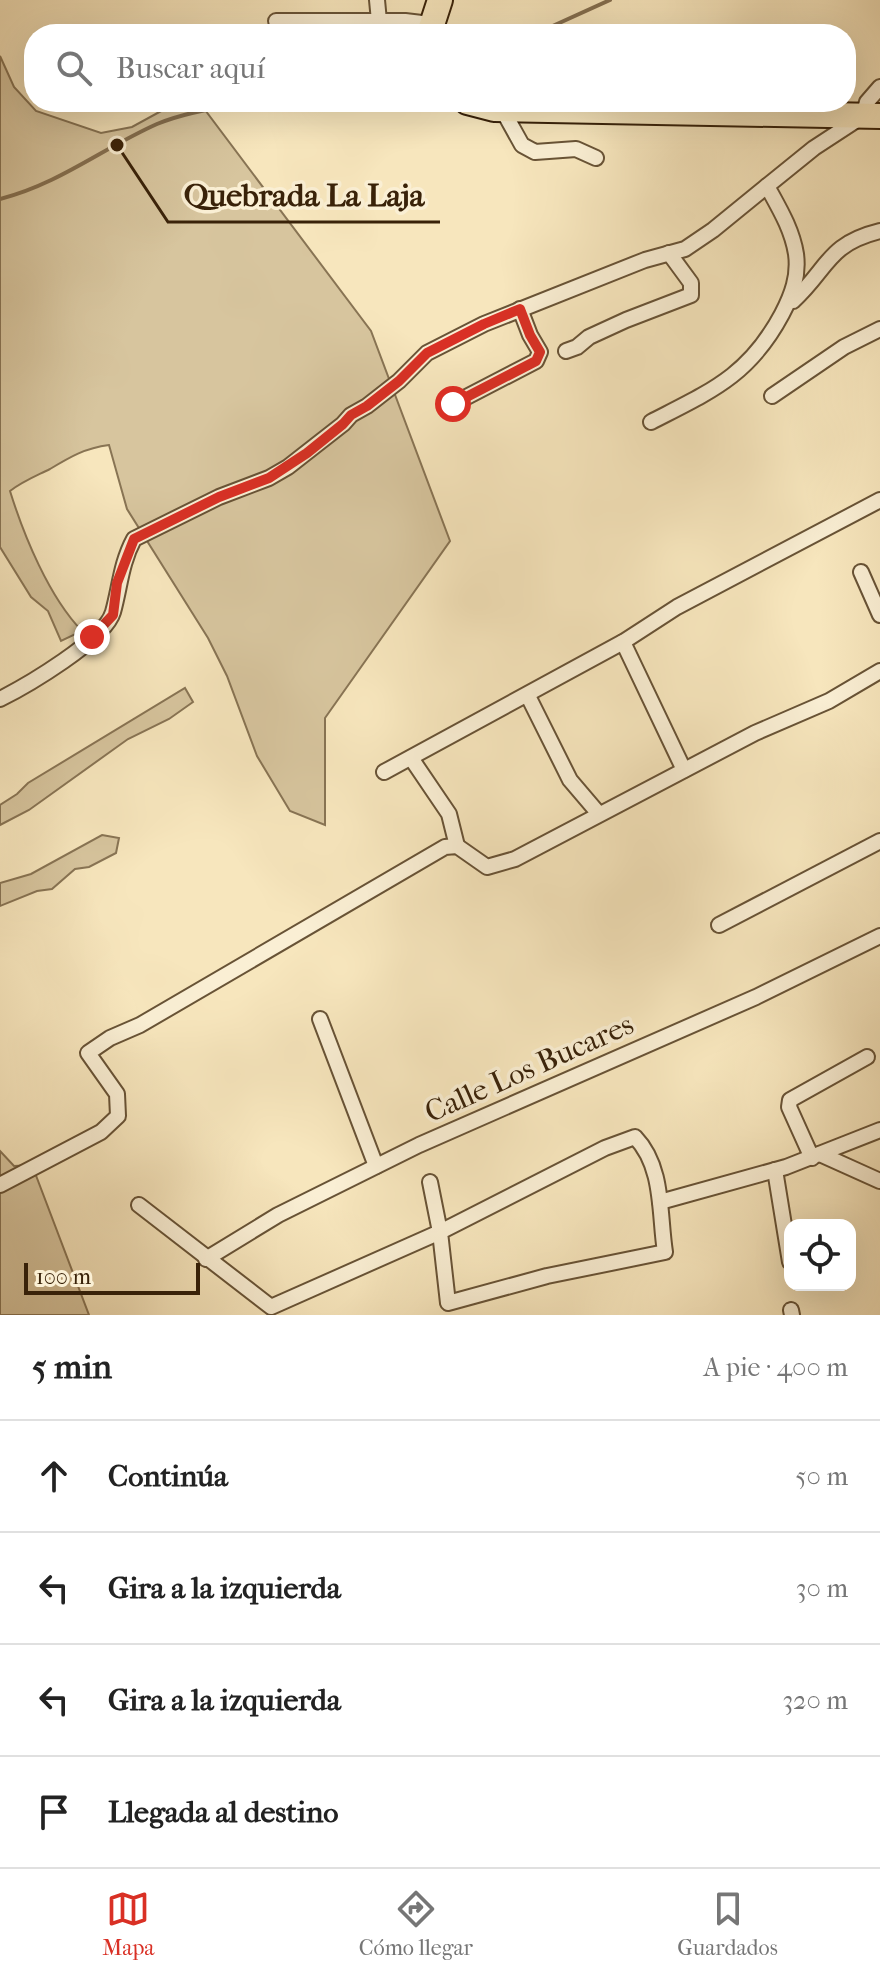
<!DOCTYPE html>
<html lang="es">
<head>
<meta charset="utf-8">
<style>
	:root { --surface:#fff; --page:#f2f2f2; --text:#222; --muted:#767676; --line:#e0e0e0; --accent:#d93025 }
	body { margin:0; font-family:"IM FELL French Canon",serif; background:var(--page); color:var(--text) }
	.controls { position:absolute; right:24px; bottom:24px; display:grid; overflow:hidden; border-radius:16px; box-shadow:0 8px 32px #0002 }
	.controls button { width:72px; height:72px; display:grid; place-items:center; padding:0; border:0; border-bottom:2px solid var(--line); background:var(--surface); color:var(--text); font:40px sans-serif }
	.scale { position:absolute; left:24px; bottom:20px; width:176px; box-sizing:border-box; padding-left:8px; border:4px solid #392209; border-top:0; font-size:22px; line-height:28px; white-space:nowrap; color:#392209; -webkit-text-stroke:6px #faefd4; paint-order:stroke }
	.stop { position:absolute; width:24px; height:24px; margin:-18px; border:6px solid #d93025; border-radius:50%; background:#fff }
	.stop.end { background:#d93025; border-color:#fff; box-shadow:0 2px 8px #0008 }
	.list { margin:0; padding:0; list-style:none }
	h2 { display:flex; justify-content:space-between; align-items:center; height:104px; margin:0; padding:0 32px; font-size:34px }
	h2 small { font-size:26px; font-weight:400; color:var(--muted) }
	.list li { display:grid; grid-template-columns:52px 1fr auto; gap:24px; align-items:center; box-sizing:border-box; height:112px; padding:0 32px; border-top:2px solid var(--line) }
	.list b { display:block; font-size:30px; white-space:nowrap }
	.list em { font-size:26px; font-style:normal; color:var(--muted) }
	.icon { flex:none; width:44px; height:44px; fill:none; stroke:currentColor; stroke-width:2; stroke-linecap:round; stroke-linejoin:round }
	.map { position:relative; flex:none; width:880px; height:1315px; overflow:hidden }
	.search { position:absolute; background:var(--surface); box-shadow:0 8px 32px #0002; left:24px; right:24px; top:24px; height:88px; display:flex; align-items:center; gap:20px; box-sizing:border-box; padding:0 28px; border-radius:32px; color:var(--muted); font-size:30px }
	.sheet { height:552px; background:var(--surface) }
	nav { display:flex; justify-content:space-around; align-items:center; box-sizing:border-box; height:112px; border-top:2px solid var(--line); background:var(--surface); font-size:22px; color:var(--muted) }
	nav a { display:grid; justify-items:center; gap:4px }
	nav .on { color:var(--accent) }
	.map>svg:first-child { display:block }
</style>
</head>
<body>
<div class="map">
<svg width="880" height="1315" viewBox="0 0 880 1315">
	<rect width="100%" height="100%" fill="#f7e6bd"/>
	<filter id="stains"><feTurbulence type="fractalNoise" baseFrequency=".0025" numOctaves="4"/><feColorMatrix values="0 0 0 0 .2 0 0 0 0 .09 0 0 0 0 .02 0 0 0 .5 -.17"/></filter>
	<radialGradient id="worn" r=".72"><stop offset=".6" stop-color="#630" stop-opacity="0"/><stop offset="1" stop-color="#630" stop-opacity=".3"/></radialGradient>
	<g fill="#d7c59e" stroke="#887454" stroke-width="2">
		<path d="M 0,56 L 14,87 L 36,111 L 101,133 L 132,127 L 163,110 L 185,102 L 199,102 L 371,331 L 450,541 L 325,718 L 325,825 L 290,811 L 257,756 L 227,676 L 208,638 L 127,509 L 109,445 C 85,448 70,457 50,469 C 36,476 23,481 10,491 C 24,536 49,597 82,631 L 61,641 L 48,611 L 31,597 L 0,547 Z"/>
		<path d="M 185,688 L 193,702 L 169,719 L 128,739 L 29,810 L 0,825 L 0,805 L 17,794 L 28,783 Z"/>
		<path d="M 102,835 L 119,838 L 116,853 L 89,867 L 75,869 L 52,889 L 37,891 L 0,906 L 0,883 L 31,874 Z"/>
		<path d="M 0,1151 L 14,1166 L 32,1165 L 89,1315 L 0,1315 Z"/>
	</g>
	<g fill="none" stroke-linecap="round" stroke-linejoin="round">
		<g stroke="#846f50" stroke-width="4">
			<path d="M 535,34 L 610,0"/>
			<path d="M 0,199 C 59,184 103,148 157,124 C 186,112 218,108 248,102"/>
		</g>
		<g stroke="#685336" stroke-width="18">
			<g id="street">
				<path d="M 377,0 L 379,21"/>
				<path d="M 276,21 L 405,21 L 430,24"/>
				<path d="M 502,109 L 522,145 L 535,152 L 576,149 L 596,158"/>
				<path d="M 793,301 C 828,269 827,244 880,231"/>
				<path d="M 566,351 L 577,347 L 589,337 L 626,320 L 691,295 L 691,283 L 669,253"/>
				<path d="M 772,396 L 844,347 L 880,329"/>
				<path d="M 453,404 L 536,361 L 540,352 L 530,335 L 520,309"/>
				<path d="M 651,422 C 711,391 749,376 782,314 C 792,295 799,276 796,254 C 792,229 779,208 767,186 L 814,148 L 863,116 L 867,102 L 880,87"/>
				<path d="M 861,572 L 880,615"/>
				<path d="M 623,642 L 684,770"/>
				<path d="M 528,696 L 570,780 L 599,814"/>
				<path d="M 0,699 C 26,686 105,640 113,612 C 120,587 121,563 134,539 L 219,497 L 269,478 L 288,467 L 343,424 L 351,415 L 367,406 L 399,381 L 427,353 L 484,324 L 645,260 L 685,249 L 713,230 L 767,186"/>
				<path d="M 411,758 L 449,814 L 457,846"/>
				<path d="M 384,772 L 623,642 L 677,607 L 880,500"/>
				<path d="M 719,925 L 880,841"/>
				<path d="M 320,1019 L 376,1166"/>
				<path d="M 820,1154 L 880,1181"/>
				<path d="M 812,1158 L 789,1107 L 790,1100 L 867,1057"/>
				<path d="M 775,1170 L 790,1262"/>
				<path d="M 0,1185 L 101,1132 L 118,1116 L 117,1094 L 88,1053 L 110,1038 L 140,1025 L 445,847 L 457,846 L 487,867 L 515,859 L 755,733 L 829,701 L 880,671"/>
				<path d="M 660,1202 L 786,1167 L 880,1130"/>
				<path d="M 139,1205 L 271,1307 L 440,1232 L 605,1148 L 635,1137 C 664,1167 659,1214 665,1252 L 547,1276 L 448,1303 L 440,1232 L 430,1182"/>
				<path d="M 206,1259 L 278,1215 L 419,1145 L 756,997 L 880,936"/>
				<path d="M 791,1310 L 792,1315"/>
			</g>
		</g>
		<g stroke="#392209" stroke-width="28">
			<g id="highway">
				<path d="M 429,34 L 440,0"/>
				<path d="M 467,102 L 494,109 L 880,116"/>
			</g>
		</g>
		<use href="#street" stroke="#faefd4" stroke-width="14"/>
		<use href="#highway" stroke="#f7e6bd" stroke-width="24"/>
	</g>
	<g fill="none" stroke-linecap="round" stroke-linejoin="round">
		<path stroke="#d93025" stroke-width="10" d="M 92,637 L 113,615 L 117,583 L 134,539 L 219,497 L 269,478 L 307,453 L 343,424 L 351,415 L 367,406 L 399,381 L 427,353 L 484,324 L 520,309 L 530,335 L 540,352 L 536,361 L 453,404"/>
	</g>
	<g text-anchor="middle" stroke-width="7" stroke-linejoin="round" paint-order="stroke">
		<g font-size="30" fill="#392209" stroke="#faefd4">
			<text transform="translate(529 1068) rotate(-24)" y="10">Calle Los Bucares</text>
		</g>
	</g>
	<path fill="none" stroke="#392209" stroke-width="3" d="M117 145L168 222H440"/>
	<circle fill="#392209" stroke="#faefd4" stroke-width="3" cx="117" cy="145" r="8"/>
	<g font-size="32" text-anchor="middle" font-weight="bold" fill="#392209" stroke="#faefd4" stroke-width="7" stroke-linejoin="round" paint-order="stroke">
		<text x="304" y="206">Quebrada La Laja</text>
	</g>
	<rect width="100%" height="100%" filter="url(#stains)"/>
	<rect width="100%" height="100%" fill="url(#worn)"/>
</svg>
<div class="controls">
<button><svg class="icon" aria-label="locate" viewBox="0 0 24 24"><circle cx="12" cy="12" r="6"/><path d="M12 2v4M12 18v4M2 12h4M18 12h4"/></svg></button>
</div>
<div class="scale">100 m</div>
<div class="stop" style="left:453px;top:404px"></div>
<div class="stop end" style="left:92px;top:637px"></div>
<div class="search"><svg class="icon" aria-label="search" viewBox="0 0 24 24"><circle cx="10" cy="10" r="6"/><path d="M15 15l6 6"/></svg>Buscar aquí</div>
</div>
<section class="sheet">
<h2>5 min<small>A pie · 400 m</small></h2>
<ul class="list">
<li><svg class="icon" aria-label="ahead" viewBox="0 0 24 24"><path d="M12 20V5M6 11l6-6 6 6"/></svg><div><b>Continúa</b></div><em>50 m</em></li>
<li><svg class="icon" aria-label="left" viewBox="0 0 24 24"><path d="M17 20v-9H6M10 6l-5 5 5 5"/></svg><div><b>Gira a la izquierda</b></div><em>30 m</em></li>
<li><svg class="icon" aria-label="left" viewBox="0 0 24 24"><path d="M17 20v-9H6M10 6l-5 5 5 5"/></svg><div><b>Gira a la izquierda</b></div><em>320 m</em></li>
<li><svg class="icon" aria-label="arrive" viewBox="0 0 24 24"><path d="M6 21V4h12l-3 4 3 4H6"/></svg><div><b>Llegada al destino</b></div></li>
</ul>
</section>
<nav>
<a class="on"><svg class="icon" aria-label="map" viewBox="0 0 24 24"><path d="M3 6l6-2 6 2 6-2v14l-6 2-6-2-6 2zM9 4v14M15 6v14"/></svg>Mapa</a>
<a><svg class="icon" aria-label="directions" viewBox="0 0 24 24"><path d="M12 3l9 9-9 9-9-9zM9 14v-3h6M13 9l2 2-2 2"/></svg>Cómo llegar</a>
<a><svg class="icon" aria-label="saved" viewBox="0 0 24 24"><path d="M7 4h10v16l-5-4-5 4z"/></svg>Guardados</a>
</nav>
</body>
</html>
